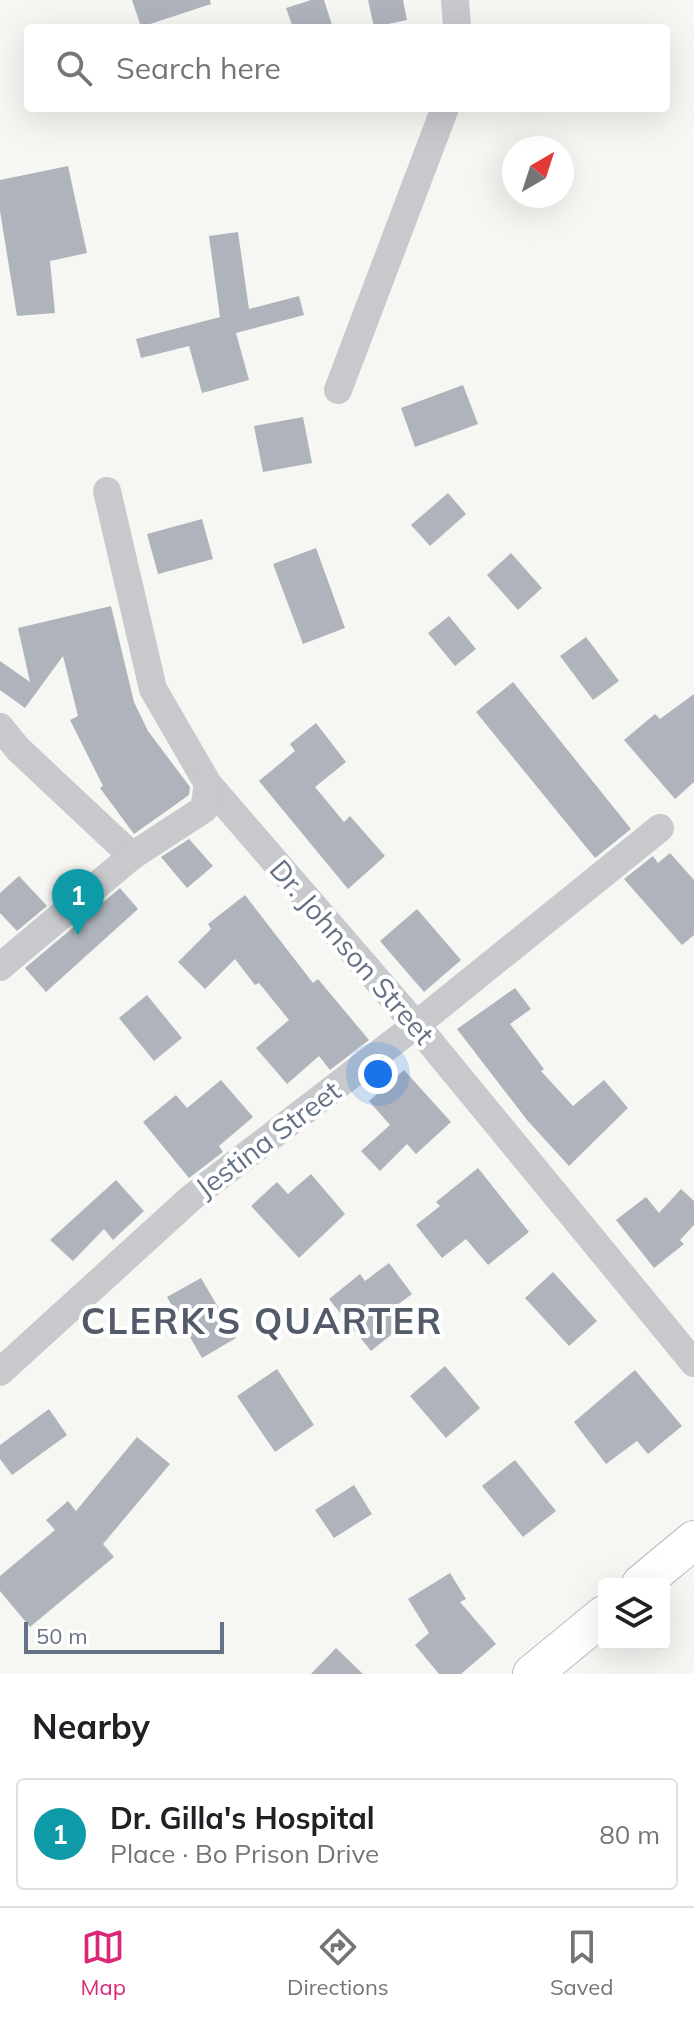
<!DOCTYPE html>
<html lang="en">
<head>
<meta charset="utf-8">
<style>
	:root { --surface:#fff; --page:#f2f2f2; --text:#202124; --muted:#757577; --line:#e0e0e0; --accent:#db2777 }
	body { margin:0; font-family:Mulish,sans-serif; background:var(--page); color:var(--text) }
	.controls { position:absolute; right:24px; bottom:24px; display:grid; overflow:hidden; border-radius:8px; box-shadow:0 8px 32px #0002 }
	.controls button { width:72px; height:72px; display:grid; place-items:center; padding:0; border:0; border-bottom:2px solid var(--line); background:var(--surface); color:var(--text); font:40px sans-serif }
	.compass { position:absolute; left:502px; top:136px; width:72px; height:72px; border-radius:50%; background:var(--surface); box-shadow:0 8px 32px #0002; rotate:39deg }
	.scale { position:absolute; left:24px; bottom:20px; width:200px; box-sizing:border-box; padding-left:8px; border:4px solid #657185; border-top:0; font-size:22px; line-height:28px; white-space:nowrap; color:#657185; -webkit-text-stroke:6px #fff; paint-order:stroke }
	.you { position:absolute; left:378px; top:1074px; width:28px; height:28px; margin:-20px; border:6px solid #fff; border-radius:50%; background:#1a73e8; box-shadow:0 0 0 12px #1a73e833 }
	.badge { display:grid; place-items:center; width:52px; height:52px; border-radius:50%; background:var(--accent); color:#fff; font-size:26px; font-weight:700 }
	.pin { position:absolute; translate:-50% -66px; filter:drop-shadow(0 2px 4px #0008) }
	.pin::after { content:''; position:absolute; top:42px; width:28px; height:24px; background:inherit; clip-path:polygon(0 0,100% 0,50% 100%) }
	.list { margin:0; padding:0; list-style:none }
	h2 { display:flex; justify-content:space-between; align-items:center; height:104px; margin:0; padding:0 32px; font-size:34px }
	h2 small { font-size:26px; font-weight:400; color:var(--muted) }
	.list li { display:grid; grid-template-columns:52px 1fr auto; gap:24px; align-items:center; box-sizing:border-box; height:112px; margin:0 16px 16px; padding:0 16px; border:2px solid var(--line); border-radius:8px }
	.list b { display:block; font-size:30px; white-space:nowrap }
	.list p { margin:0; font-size:26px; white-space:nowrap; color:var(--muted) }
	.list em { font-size:26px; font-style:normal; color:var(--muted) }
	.icon { flex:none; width:44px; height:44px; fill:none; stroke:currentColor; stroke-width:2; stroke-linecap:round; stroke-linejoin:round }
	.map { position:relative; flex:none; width:694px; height:1674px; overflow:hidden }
	.search { position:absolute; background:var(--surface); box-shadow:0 8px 32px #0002; left:24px; right:24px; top:24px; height:88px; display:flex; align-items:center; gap:20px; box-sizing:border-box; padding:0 28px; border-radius:8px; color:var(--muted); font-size:30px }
	.sheet { height:232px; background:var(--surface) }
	nav { display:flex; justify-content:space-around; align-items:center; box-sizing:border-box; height:112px; border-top:2px solid var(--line); background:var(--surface); font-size:22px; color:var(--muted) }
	nav a { display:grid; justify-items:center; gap:4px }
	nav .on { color:var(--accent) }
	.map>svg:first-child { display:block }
</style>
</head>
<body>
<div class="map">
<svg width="694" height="1674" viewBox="0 0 694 1674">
	<rect width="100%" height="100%" fill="#f6f7f3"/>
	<g fill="#afb4bc">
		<path d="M 132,0 L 210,0 L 211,4 L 141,27 Z"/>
		<path d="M 311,0 L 324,0 L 333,28 L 293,28 L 286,8 Z"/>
		<path d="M 368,0 L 403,0 L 407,20 L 374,27 Z"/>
		<path d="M 68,166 L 87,253 L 50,261 L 55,313 L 17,316 L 0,211 L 0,180 Z"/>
		<path d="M 238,232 L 249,309 L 299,296 L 304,315 L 236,333 L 249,380 L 202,393 L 189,346 L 141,358 L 136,339 L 220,317 L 209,236 Z"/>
		<path d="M 463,385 L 478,424 L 415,447 L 401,408 Z"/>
		<path d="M 303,417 L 312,463 L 263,472 L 254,426 Z"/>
		<path d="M 448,493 L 466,514 L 430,546 L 411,525 Z"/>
		<path d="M 202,519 L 213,559 L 158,574 L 147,534 Z"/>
		<path d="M 316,548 L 345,628 L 303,644 L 273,564 Z"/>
		<path d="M 511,553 L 542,588 L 518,610 L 487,575 Z"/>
		<path d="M 111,606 L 134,702 L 148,731 L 190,787 L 189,795 L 134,834 L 100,788 L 103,786 L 70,720 L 78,716 L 63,656 L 25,708 L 0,690 L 0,661 L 30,682 L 18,628 Z"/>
		<path d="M 449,616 L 476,649 L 455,666 L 428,633 Z"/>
		<path d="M 586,637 L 619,681 L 593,700 L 560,656 Z"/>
		<path d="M 513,682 L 631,829 L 595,858 L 476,712 Z"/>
		<path d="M 694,694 L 694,782 L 675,799 L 624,740 L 655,714 L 660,719 Z"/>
		<path d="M 316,723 L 346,762 L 315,787 L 344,822 L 350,816 L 385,856 L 348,889 L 259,781 L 295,751 L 290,744 Z"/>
		<path d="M 189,839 L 213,866 L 187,888 L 161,857 Z"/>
		<path d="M 670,853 L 694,880 L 694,935 L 682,945 L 624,879 L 653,856 L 658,863 Z"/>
		<path d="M 19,876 L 47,906 L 17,931 L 0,913 L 0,893 Z"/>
		<path d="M 120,888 L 138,909 L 46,992 L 25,968 Z"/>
		<path d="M 245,895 L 313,983 L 318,979 L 369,1040 L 330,1070 L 319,1056 L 287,1084 L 256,1048 L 289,1020 L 259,983 L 255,985 L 235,959 L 205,989 L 178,962 L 211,929 L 208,924 Z"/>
		<path d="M 417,909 L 461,960 L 424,992 L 380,941 Z"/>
		<path d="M 515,988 L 531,1009 L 510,1024 L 544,1069 L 541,1071 L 573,1106 L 604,1080 L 628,1108 L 569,1166 L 527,1120 L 457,1029 Z"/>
		<path d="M 147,995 L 182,1038 L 154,1061 L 119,1018 Z"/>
		<path d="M 404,1070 L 451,1122 L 416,1154 L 407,1144 L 380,1171 L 361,1151 L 390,1125 L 369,1101 Z"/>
		<path d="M 221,1080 L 253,1117 L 219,1146 L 223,1152 L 189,1178 L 143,1122 L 176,1095 L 187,1108 Z"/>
		<path d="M 478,1168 L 529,1232 L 488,1265 L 466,1239 L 442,1258 L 416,1225 L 440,1206 L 436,1202 Z"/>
		<path d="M 311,1174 L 345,1214 L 299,1258 L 251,1206 L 277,1182 L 288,1194 Z"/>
		<path d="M 116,1180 L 144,1211 L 113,1240 L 104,1229 L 73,1261 L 50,1240 Z"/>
		<path d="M 681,1189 L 694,1201 L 694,1225 L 680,1240 L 684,1244 L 654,1268 L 616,1220 L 646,1197 L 659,1213 Z"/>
		<path d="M 389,1263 L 412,1294 L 389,1311 L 402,1326 L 371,1351 L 329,1299 L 360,1274 L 365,1281 Z"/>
		<path d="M 553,1272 L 597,1321 L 569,1346 L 525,1298 Z"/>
		<path d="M 201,1278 L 236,1338 L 202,1358 L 167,1297 Z"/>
		<path d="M 445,1366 L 480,1408 L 446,1438 L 410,1396 Z"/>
		<path d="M 277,1369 L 314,1425 L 275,1452 L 237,1396 Z"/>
		<path d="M 635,1370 L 682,1426 L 648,1454 L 637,1441 L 606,1464 L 574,1422 Z"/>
		<path d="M 49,1409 L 67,1435 L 12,1475 L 0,1459 L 0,1445 Z"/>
		<path d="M 137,1437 L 170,1464 L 103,1544 L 114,1557 L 30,1627 L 0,1591 L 0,1576 L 55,1530 L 46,1520 L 68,1501 L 76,1511 Z"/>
		<path d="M 515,1460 L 556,1511 L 523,1537 L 482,1486 Z"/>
		<path d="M 354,1485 L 372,1514 L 334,1538 L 315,1510 Z"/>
		<path d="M 450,1573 L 466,1599 L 460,1602 L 496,1644 L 461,1674 L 439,1674 L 415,1645 L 429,1633 L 408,1599 Z"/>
		<path d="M 336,1648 L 363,1674 L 311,1674 Z"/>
	</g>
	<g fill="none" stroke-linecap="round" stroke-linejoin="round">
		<g stroke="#b9bcc1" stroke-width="40">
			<g id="secondary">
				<path d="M 641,1584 L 694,1540"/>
				<path d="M 532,1674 L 604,1615"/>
			</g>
		</g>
		<g stroke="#c7c9cd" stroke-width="28">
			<path d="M 455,0 L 457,28"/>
			<path d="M 338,390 L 445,108"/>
			<path d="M 107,491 L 153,689 L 208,784 L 416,1025 L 694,1363"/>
			<path d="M 0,727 L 18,749 L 132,856"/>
			<path d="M 0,967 L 132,856 L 204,809 L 208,784"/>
			<path d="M 0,1372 L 191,1198 L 416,1025 L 660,828"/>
		</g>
		<use href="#secondary" stroke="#fff" stroke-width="38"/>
	</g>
	<g text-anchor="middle" stroke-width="8" stroke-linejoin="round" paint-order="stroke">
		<g font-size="28" fill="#657185" stroke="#fff">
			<text transform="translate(352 952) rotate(49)" y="10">Dr. Johnson Street</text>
			<text transform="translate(268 1139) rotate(-37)" y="10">Jestina Street</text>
		</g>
		<g font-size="36" font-weight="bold" letter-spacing="2" fill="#535b6a" stroke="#fff">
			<text x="262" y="1334">CLERK'S QUARTER</text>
		</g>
	</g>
</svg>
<div class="controls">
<button><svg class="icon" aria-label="layers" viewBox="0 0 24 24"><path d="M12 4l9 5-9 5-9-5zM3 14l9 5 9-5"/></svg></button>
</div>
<svg class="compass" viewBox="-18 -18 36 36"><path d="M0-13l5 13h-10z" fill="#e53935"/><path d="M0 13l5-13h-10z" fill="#757577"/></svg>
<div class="scale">50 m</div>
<div class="you"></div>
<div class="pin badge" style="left:78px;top:935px;background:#0f9aa8">1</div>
<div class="search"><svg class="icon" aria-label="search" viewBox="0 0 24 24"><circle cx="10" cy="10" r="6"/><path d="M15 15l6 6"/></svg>Search here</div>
</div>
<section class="sheet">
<h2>Nearby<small></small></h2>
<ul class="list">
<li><span class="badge" style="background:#0f9aa8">1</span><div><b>Dr. Gilla's Hospital</b><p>Place · Bo Prison Drive</p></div><em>80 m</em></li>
</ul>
</section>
<nav>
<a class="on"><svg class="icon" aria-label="map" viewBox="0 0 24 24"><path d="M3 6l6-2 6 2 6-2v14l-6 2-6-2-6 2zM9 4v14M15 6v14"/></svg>Map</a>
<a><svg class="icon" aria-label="directions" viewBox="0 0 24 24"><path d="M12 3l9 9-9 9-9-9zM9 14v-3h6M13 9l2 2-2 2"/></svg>Directions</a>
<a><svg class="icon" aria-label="saved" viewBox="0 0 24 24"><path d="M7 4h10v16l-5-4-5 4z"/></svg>Saved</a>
</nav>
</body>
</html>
